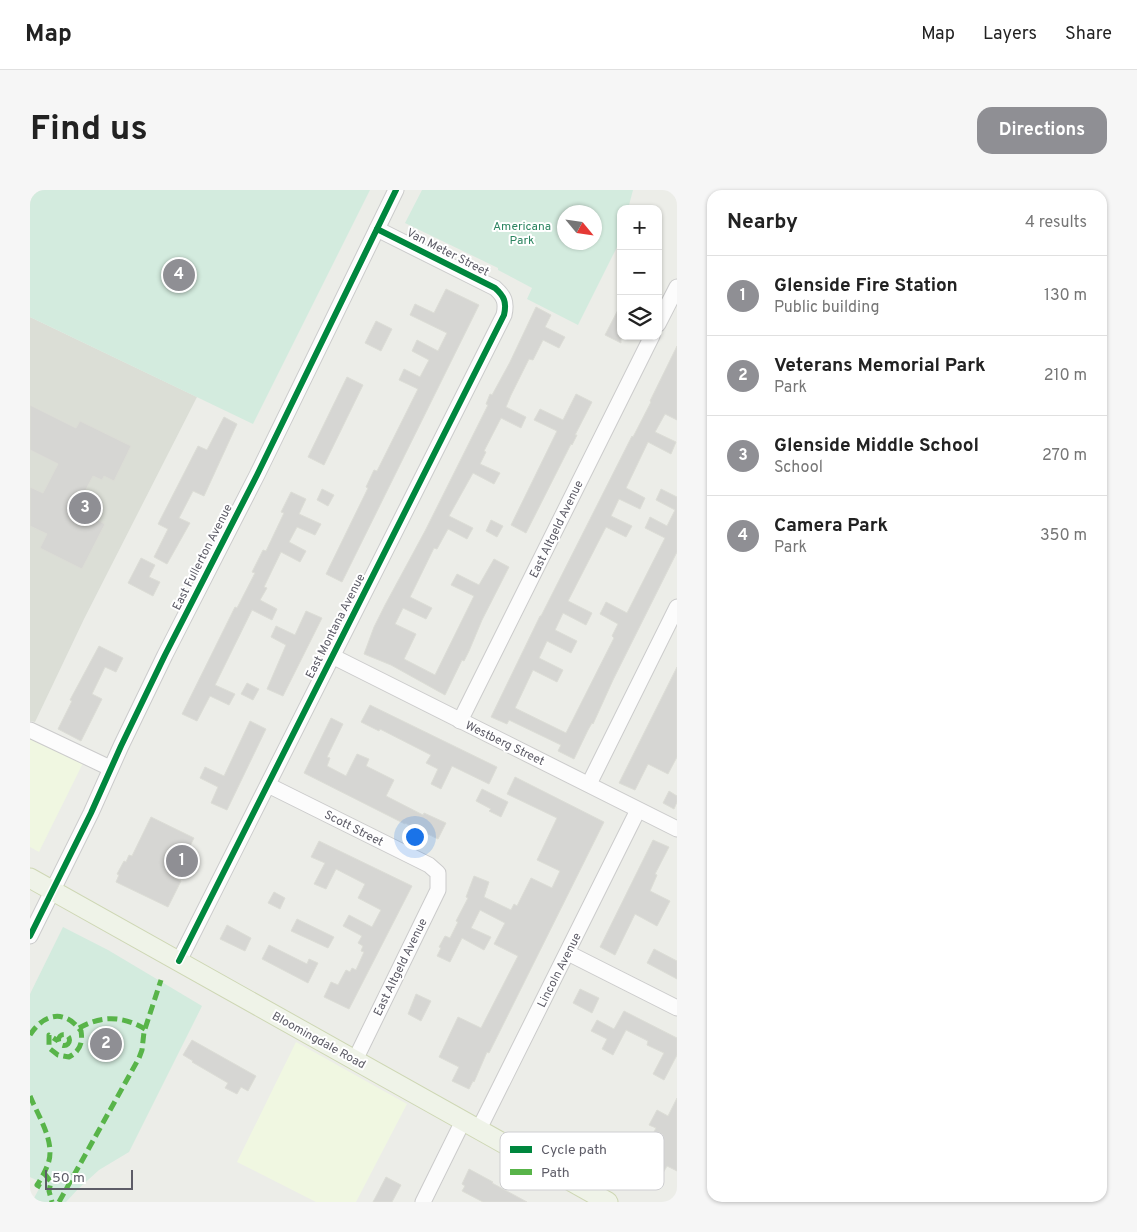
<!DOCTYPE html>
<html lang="en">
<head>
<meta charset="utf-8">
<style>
	:root { --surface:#fff; --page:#f6f6f6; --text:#222; --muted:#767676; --line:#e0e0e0; --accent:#8f8f94 }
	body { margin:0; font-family:Overpass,sans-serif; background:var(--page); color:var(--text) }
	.controls { position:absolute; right:15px; top:15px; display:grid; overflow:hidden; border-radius:10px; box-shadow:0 1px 4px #0004 }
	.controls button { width:45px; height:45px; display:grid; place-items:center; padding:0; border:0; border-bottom:1px solid var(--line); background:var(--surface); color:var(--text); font:25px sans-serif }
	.compass { position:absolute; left:527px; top:15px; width:45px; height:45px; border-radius:50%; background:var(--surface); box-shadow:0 1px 4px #0004; rotate:119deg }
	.scale { position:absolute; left:15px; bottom:12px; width:88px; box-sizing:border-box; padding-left:5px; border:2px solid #5d5c67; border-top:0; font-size:14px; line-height:18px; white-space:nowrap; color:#5d5c67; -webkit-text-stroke:4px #fff; paint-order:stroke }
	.you { position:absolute; left:384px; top:646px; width:18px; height:18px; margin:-12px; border:4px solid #fff; border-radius:50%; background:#1a73e8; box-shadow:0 0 0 8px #1a73e833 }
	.badge { display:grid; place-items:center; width:32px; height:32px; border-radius:50%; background:var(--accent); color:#fff; font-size:16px; font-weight:700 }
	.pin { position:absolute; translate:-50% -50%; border:2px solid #fff; box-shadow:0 1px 5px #0006 }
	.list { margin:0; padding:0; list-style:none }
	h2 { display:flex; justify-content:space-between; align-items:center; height:65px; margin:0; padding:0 20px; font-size:21px }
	h2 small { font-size:16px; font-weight:400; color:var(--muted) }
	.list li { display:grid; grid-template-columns:32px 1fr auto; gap:15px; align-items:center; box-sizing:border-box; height:80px; padding:0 20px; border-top:1px solid var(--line) }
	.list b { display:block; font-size:19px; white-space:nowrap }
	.list p { margin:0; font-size:16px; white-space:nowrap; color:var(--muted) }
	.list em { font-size:16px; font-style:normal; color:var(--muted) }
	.icon { flex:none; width:28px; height:28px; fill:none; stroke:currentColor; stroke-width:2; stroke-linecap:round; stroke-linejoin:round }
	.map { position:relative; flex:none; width:647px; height:1012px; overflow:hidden; border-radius:15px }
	header { display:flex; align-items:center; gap:30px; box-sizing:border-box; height:70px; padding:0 25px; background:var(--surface); border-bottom:1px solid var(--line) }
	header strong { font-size:24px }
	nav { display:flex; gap:28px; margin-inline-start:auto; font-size:18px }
	.intro { display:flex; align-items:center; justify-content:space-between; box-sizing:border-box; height:120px; padding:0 30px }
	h1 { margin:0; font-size:35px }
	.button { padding:12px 22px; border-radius:15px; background:var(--accent); color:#fff; font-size:18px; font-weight:700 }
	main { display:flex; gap:30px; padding:0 30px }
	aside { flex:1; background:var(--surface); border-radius:15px; box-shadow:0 1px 4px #0004 }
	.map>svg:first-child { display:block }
</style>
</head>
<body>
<header>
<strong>Map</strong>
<nav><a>Map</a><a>Layers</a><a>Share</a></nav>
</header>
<div class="intro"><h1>Find us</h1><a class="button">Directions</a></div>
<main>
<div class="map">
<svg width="647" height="1012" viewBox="0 0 647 1012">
	<rect width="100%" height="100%" fill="#ecede8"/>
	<g fill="#f0f7e1">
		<path d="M 0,545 L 54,571 L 9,662 L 0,657 Z"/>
		<path d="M 266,852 L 377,914 L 326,1012 L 286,1012 L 207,972 Z"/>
	</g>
	<path fill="#dbded6" d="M 0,127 L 167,207 L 54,429 L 5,532 L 0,531 Z"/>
	<g fill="#d3ebde" fill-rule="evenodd">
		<path d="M 0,0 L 340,0 L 223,234 L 0,127 Z"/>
		<path d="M 392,0 L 603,0 L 598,19 L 591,19 L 590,51 L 548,135 L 497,109 L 502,98 L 468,80 L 468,78 L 375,33 ZM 564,22 L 564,52 L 534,52 L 534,22 Z"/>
		<path d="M 33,737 L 78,760 L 172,816 L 99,962 L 69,980 L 48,999 L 36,1012 L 2,1012 L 12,993 L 0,987 L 0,804 Z"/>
	</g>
	<g fill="#d6d6d3" stroke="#dcddd6">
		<path d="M 416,99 L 449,115 L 312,392 L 296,384 L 338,298 L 336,297 L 344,280 L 347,281 L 388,199 L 369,190 L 374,179 L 390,187 L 399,170 L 382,161 L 387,150 L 408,161 L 417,143 L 380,125 L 385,114 L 404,123 Z"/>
		<path d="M 591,114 L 591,153 L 575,145 Z"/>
		<path d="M 506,117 L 521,125 L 515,137 L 535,147 L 529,158 L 513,150 L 503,170 L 499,169 L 481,205 L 476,217 L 496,227 L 491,238 L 471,228 L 454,261 L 456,262 L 450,274 L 470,283 L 464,294 L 443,283 L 419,326 L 443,338 L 437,349 L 418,339 L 407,359 L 404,358 L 380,407 L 402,418 L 396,429 L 373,418 L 365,434 L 386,444 L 374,469 L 405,485 L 444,406 L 421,395 L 427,384 L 449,395 L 464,369 L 479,377 L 452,430 L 439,461 L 434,471 L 432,470 L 415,505 L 361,475 L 334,464 L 344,437 L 355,415 L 395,341 L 458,215 L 456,214 L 460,204 L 462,205 L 480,172 Z"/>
		<path d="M 346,131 L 362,139 L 351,161 L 335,153 Z"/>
		<path d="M 647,156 L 647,230 L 635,224 L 625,242 L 646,252 L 641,264 L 618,252 L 596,298 L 615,308 L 610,319 L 589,309 L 581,326 L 602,336 L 596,347 L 576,337 L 538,411 L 562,423 L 556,435 L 533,423 L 525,440 L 547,451 L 541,463 L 517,451 L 509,468 L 533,480 L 527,492 L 503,480 L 485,518 L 536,543 L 584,448 L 582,446 L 588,434 L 570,424 L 576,412 L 597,423 L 635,348 L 615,338 L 620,327 L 637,336 L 645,320 L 626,310 L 631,299 L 647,307 L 647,362 L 583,490 L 563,534 L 562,533 L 558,540 L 544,569 L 528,561 L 531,555 L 479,530 L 477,534 L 461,527 L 510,426 L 511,426 L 602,246 L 603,247 L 621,212 L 620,211 Z"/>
		<path d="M 317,187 L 333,195 L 294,275 L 278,267 Z"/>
		<path d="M 546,204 L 562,212 L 545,245 L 547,245 L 542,255 L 541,254 L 496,343 L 481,335 L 527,241 L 504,230 L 510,219 L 533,230 Z"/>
		<path d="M 0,215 L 46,238 L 50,231 L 101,256 L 84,291 L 74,286 L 72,290 L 63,286 L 46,319 L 75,334 L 52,379 L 10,358 L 17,344 L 0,336 L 0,297 L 13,303 L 28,274 L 0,260 Z"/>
		<path d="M 194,227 L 207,234 L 174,306 L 163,301 L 149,328 L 160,333 L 137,374 L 124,367 L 138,339 L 128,334 L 168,256 L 177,260 Z"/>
		<path d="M 292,299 L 304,305 L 298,316 L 287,310 Z"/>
		<path d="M 261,302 L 276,309 L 269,324 L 291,334 L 285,345 L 267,337 L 259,352 L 276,361 L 270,372 L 251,362 L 234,397 L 237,398 L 230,410 L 247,419 L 242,430 L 222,420 L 185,495 L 205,504 L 199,515 L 180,506 L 167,531 L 152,524 L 205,417 L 207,418 L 225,383 L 222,382 L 233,360 L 236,361 L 254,323 L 251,322 Z"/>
		<path d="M 461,330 L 473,336 L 467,347 L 456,341 Z"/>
		<path d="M 111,368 L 125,375 L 119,387 L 130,392 L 123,406 L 98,393 Z"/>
		<path d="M 276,421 L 292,428 L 253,506 L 237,499 L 256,455 L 241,447 L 246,436 L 265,445 Z"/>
		<path d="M 69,456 L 93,468 L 86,482 L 75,477 L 62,504 L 72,509 L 51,551 L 28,539 L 42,511 L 40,510 Z"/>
		<path d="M 647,477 L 647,567 L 638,584 L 618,574 L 605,600 L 589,593 Z"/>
		<path d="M 217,493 L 229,499 L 223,510 L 211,504 Z"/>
		<path d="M 340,515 L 467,577 L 459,594 L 422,576 L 411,599 L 401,594 L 408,579 L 396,573 L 401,565 L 350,539 L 349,541 L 331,532 Z"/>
		<path d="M 301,528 L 313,534 L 297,567 L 300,568 L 297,576 L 316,586 L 327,564 L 339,569 L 336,576 L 364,590 L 356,606 L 393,625 L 394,623 L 416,633 L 408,649 L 375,633 L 375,634 L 274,583 Z"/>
		<path d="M 220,531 L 236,539 L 197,620 L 181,613 L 188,597 L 170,588 L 175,577 L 194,586 Z"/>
		<path d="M 485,587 L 574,632 L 459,863 L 457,862 L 444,892 L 443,891 L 439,899 L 422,891 L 429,877 L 409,867 L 428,827 L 451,838 L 488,766 L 464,754 L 475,733 L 450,720 L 441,738 L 461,747 L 454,760 L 432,748 L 420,772 L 407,766 L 411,758 L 409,757 L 415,746 L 420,748 L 428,732 L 426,731 L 438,708 L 436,707 L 444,686 L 459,692 L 454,707 L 481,720 L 484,714 L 487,716 L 501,688 L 522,698 L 530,681 L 507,670 L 527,628 L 477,604 Z"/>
		<path d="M 452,599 L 478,612 L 471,627 L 459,621 L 461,619 L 446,611 Z"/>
		<path d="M 639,601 L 647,606 L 647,612 L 644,619 L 633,613 Z"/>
		<path d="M 121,627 L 164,648 L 144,688 L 151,691 L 138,717 L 86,692 L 89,685 L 87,684 L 94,671 L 96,672 L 99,665 L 102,666 Z"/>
		<path d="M 623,650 L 639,657 L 625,684 L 627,685 L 620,701 L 640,711 L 627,736 L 605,724 L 585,765 L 570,757 Z"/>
		<path d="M 289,651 L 382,696 L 319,819 L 294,807 L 301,792 L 308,795 L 316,780 L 320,782 L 322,778 L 326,780 L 334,762 L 331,761 L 333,756 L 328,753 L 332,746 L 313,736 L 319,725 L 342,737 L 351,720 L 328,708 L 335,694 L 306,679 L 296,699 L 284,694 L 295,673 L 281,667 Z"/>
		<path d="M 244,702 L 255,708 L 250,719 L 238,713 Z"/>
		<path d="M 267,729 L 304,747 L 298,758 L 261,741 Z"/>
		<path d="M 197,735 L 221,748 L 215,761 L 190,749 Z"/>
		<path d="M 239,755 L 277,774 L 279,769 L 288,773 L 278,793 L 232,769 Z"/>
		<path d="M 624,759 L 647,771 L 647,789 L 617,773 Z"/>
		<path d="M 550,799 L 569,808 L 562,823 L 543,813 Z"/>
		<path d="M 386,804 L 401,811 L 391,831 L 378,824 Z"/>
		<path d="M 594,821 L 647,848 L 647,865 L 634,890 L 623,884 L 634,863 L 617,855 L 618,851 L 596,840 L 583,865 L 572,859 L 577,849 L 561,841 L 567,830 L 584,839 Z"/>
		<path d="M 162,850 L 226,886 L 218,901 L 211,897 L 207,904 L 195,898 L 198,893 L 162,872 L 163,871 L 153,865 Z"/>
		<path d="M 647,908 L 647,981 L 637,976 L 628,992 L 620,988 L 629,972 L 624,969 L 629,959 L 618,954 L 626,938 L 619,935 L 627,920 L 638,926 Z"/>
		<path d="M 439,979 L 463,992 L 462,993 L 497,1012 L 453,1012 L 432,1001 L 435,996 L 432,994 Z"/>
		<path d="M 356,987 L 371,995 L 362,1012 L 343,1012 Z"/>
	</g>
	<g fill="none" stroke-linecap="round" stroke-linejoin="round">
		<g stroke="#cbcbcb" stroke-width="17">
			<g id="minor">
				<path d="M 628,134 L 647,97"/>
				<path d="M 302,466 L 647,639"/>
				<path d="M 430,531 L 622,146"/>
				<path d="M 0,540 L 80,578"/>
				<path d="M 559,594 L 647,417"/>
				<path d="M 238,595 L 399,675 L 408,683 L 408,700 L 325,870"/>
				<path d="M 0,746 L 61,623 L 91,556 L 135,465 L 227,285 L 366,0"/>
				<path d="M 538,763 L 647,818"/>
				<path d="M 149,771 L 474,125 C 477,112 474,106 465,98 L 347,39"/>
				<path d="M 449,939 L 608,620"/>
				<path d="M 393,1012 L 433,931"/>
			</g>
		</g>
		<g stroke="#ced7b4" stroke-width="21">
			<path id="major" d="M 0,688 L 578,1012"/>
		</g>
		<use href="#minor" stroke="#fcfcfc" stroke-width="15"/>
		<use href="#major" stroke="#eff3e8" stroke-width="19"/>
		<g stroke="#58b449" stroke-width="5" stroke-dasharray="10 5" stroke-linecap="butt">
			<path d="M 49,838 C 72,825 93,826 115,839"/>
			<circle cx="34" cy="850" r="5.5"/>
			<path d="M 0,845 C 14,823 35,819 51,841 C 53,853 50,861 39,867 L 28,865 L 19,858 L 19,845 L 28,851"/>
			<path d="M 0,906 C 8,926 26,952 18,974 C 15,982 11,989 7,995 L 12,998"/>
			<path d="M 14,983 L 21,992 L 19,1001 L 22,1012"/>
			<path d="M 29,1012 L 109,868 L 112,860 L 114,842 L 131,790"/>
		</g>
		<g stroke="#fff" stroke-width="9">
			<g id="cycleway">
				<path d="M 0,746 L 61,623 L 91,556 L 135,465 L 227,285 L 366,0"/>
				<path d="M 149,771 L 474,125 C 477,112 474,106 465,98 L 347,39"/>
			</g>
		</g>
		<use href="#cycleway" stroke="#00873e" stroke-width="6"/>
	</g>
	<g text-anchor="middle" stroke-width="4" stroke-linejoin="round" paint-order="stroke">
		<g font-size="12" fill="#2d8561" stroke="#fff">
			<text x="492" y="40">Americana<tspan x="492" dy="14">Park</tspan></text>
		</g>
		<g font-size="12" fill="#5d5c67" stroke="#fff">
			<text transform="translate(418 62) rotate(27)" y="4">Van Meter Street</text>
			<text transform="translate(526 339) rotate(-64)" y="4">East Altgeld Avenue</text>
			<text transform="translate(172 367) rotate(-63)" y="4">East Fullerton Avenue</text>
			<text transform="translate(305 436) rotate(-63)" y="4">East Montana Avenue</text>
			<text transform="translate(475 553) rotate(26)" y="4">Westberg Street</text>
			<text transform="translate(324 638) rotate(27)" y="4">Scott Street</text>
			<text transform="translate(370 777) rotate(-64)" y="4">East Altgeld Avenue</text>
			<text transform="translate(529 780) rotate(-63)" y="4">Lincoln Avenue</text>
			<text transform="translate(289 850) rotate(29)" y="4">Bloomingdale Road</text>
		</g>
	</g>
	<rect x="470" y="942" width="164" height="58" rx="8" fill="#fff" stroke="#ceced1" stroke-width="1"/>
	<rect x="480" y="956" width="22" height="7" fill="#00873e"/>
	<rect x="480" y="979" width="22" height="6" fill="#58b449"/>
	<g font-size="14" fill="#5d5c67">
		<text x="511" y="964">Cycle path</text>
		<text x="511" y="987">Path</text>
	</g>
</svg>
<div class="controls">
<button>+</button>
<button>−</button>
<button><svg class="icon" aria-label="layers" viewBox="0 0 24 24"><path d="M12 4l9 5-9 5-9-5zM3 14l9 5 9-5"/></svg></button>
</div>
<svg class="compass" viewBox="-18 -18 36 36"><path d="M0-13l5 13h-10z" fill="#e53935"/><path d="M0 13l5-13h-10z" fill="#767676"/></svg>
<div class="scale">50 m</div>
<div class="you"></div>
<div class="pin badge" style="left:152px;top:671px">1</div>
<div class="pin badge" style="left:76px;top:854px">2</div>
<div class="pin badge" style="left:55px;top:318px">3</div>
<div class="pin badge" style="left:149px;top:85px">4</div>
</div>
<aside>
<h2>Nearby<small>4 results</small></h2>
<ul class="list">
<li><span class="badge">1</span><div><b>Glenside Fire Station</b><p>Public building</p></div><em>130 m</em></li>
<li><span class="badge">2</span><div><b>Veterans Memorial Park</b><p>Park</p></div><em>210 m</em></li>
<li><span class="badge">3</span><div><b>Glenside Middle School</b><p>School</p></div><em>270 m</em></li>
<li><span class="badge">4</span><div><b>Camera Park</b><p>Park</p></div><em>350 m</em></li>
</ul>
</aside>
</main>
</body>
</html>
